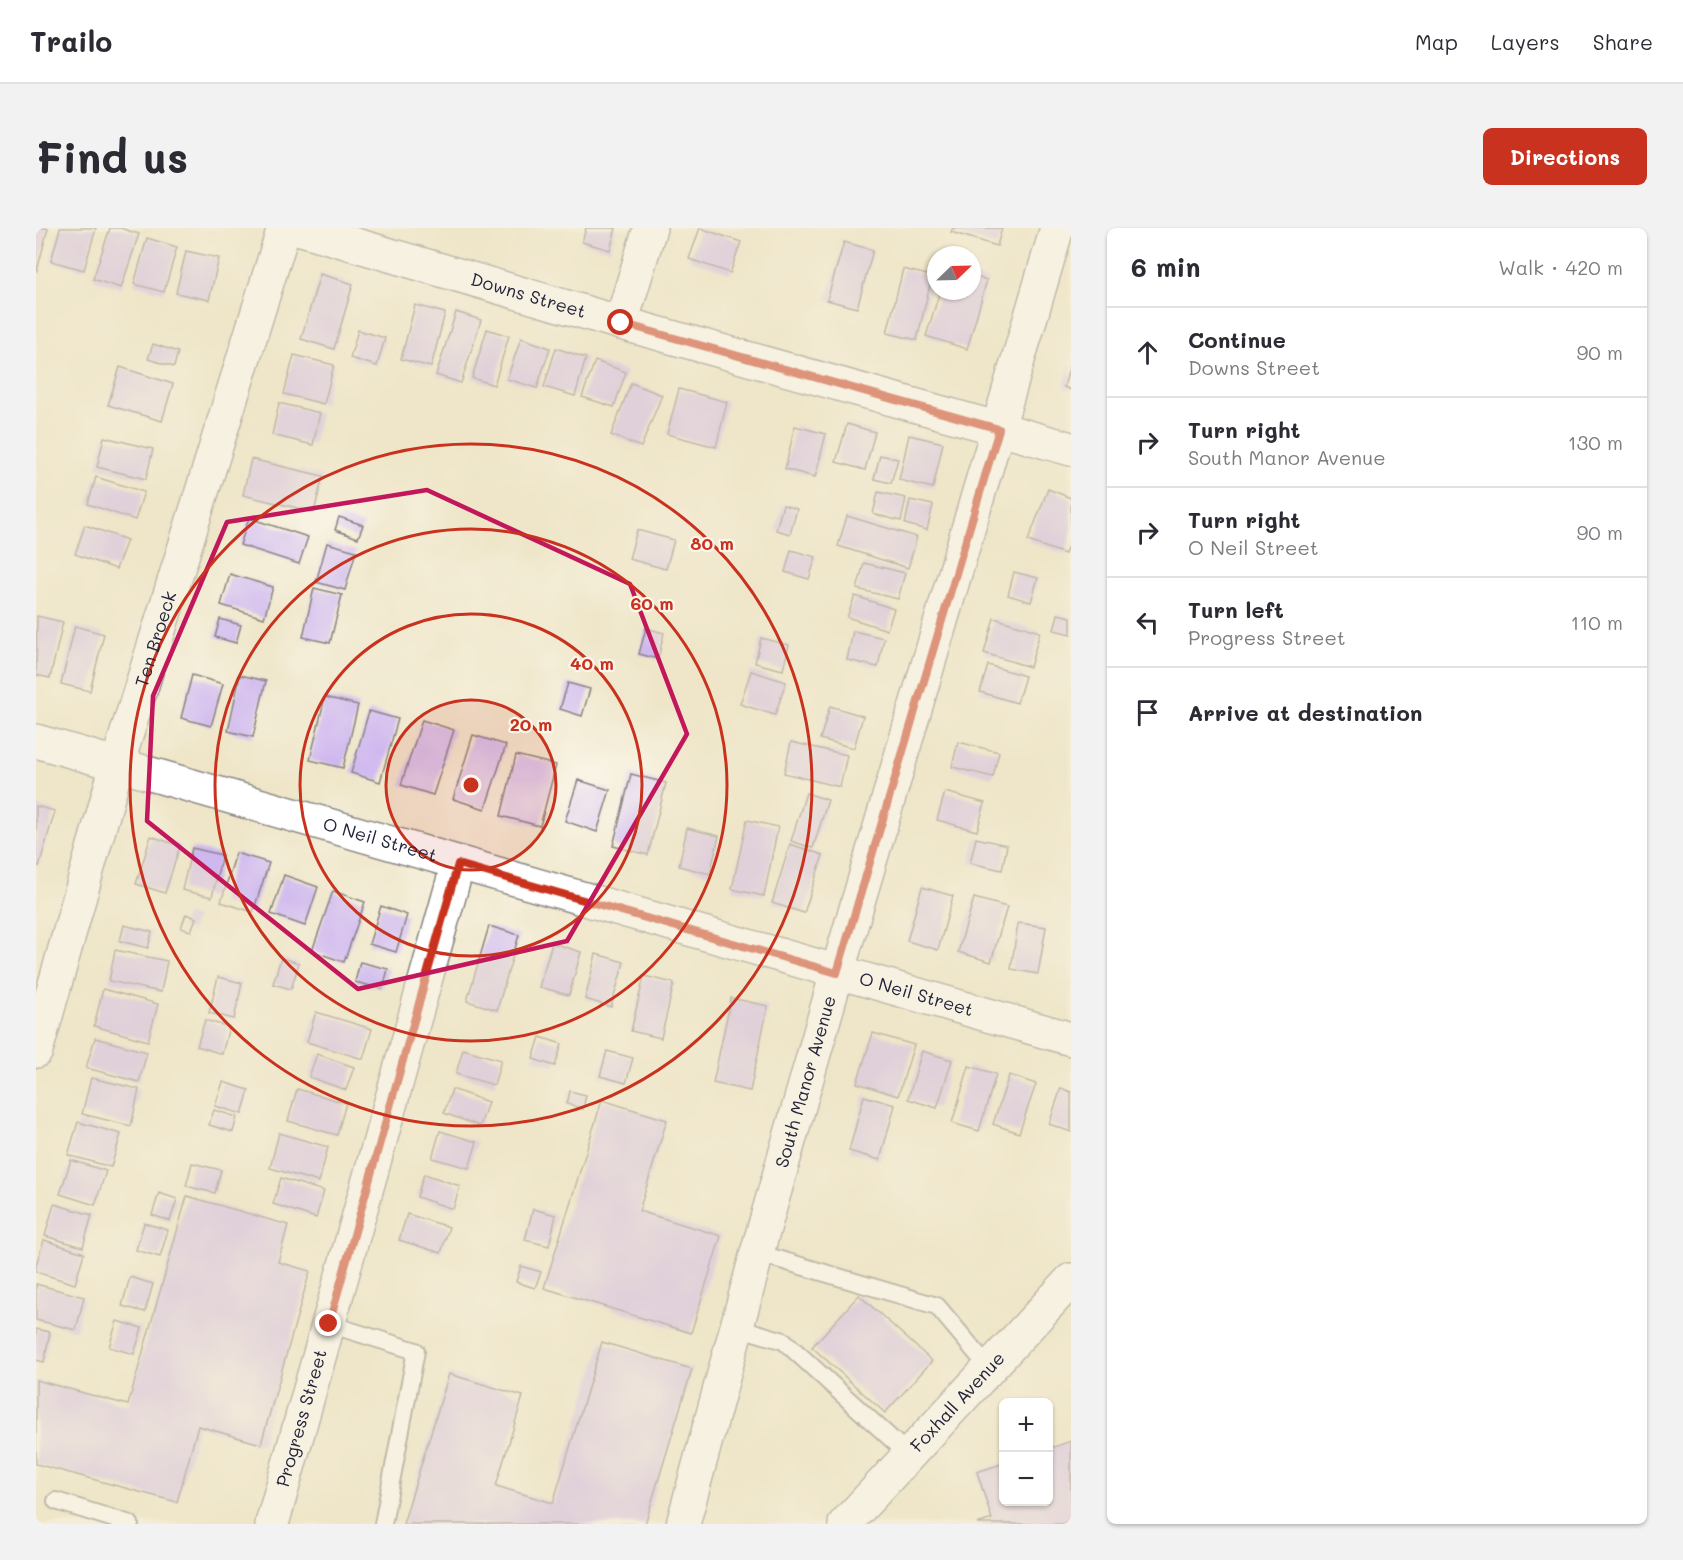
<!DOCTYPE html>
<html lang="en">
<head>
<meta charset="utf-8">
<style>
	:root { --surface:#fff; --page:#f2f2f3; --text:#2b2b33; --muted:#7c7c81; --line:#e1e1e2; --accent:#c8321e }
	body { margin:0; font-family:Mali,sans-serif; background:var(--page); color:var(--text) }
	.controls { position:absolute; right:18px; bottom:18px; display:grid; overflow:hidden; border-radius:9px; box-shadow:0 2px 4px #0004 }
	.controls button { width:54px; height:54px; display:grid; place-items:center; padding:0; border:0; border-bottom:2px solid var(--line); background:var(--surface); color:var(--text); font:30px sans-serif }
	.compass { position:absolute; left:891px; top:18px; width:54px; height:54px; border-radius:50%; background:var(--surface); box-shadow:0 2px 4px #0004; rotate:67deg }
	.stop { position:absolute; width:18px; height:18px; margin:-14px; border:4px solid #c8321e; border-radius:50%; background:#fff }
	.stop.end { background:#c8321e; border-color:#fff; box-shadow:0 2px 6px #0008 }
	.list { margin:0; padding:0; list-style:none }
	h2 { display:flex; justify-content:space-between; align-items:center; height:78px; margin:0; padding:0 24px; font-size:26px }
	h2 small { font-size:20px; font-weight:400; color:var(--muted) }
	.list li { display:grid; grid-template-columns:39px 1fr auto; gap:18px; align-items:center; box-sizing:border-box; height:90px; padding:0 24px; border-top:2px solid var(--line) }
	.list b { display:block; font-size:22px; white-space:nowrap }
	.list p { margin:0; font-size:20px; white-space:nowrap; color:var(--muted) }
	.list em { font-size:20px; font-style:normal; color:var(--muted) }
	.icon { flex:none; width:33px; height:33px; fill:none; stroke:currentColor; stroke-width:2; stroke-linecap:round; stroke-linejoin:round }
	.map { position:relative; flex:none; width:1035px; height:1296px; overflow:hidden; border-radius:9px }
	header { display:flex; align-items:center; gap:36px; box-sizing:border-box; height:84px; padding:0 30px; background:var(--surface); border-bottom:2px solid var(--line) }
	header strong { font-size:28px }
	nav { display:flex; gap:33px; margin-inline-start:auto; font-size:21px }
	.intro { display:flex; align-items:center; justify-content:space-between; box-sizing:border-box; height:144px; padding:0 36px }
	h1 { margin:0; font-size:42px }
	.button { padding:15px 27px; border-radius:9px; background:var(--accent); color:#fff; font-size:21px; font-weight:700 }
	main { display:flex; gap:36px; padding:0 36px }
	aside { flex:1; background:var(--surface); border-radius:9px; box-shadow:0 2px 4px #0004 }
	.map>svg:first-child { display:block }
</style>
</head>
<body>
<header>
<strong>Trailo</strong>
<nav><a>Map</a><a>Layers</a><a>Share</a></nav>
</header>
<div class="intro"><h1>Find us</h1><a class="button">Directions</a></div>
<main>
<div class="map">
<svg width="1035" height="1296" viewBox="0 0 1035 1296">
	<rect width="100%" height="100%" fill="#fbf7ec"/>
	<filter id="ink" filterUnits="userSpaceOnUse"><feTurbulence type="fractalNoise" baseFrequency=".0167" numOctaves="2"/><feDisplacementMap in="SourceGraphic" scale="12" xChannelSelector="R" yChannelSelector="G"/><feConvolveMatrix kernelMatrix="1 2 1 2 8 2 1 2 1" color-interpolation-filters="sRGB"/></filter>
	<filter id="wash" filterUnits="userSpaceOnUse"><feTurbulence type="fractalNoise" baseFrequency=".008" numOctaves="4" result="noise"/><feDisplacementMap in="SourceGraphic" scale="24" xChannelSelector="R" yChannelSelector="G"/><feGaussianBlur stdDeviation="1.35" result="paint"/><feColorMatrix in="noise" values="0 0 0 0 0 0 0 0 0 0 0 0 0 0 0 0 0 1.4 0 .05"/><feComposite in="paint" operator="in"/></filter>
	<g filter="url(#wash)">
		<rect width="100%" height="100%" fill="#efe6c9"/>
		<g id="blocks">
			<g fill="#cfb7ef">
				<path d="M 0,0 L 12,0 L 1,43 L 0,43 Z"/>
				<path d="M 24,0 L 60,0 L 48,42 L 15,33 Z"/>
				<path d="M 74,0 L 84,0 L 103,6 L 85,60 L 57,51 Z"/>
				<path d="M 550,0 L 580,0 L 574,22 L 546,14 Z"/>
				<path d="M 664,0 L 705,14 L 694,45 L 653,31 Z"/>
				<path d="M 917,0 L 966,0 L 961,18 L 915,4 Z"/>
				<path d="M 111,10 L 141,19 L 128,64 L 98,56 Z"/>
				<path d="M 808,14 L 837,22 L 821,80 L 791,72 Z"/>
				<path d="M 150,23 L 183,30 L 173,72 L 140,65 Z"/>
				<path d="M 867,41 L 896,48 L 881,112 L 851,105 Z"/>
				<path d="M 284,46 L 317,56 L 298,121 L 265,111 Z"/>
				<path d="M 936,48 L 951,52 L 931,121 L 890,108 L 904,63 L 936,63 Z"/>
				<path d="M 379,77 L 409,85 L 395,139 L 365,131 Z"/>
				<path d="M 420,84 L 445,92 L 425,155 L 400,147 Z"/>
				<path d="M 451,101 L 473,108 L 458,157 L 436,150 Z"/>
				<path d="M 322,102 L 349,110 L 341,138 L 314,130 Z"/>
				<path d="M 485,110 L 514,120 L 501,160 L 471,151 Z"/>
				<path d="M 117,116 L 142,124 L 138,139 L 112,131 Z"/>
				<path d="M 520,120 L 550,130 L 539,168 L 508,159 Z"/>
				<path d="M 258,127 L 298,137 L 288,176 L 248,166 Z"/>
				<path d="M 559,133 L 590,144 L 578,179 L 546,169 Z"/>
				<path d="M 1034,136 L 1035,136 L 1035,162 L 1028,159 Z"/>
				<path d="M 84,139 L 137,156 L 126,193 L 72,177 Z"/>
				<path d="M 595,155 L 626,167 L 605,219 L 575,207 Z"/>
				<path d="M 643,161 L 691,174 L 680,219 L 631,206 Z"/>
				<path d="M 243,175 L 284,185 L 277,217 L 236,207 Z"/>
				<path d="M 811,196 L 839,204 L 829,242 L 800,234 Z"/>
				<path d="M 759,198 L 790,206 L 779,249 L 749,241 Z"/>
				<path d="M 873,207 L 907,215 L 897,260 L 863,252 Z"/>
				<path d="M 68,209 L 117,221 L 110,251 L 61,239 Z"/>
				<path d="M 844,227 L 862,231 L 855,255 L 838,251 Z"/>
				<path d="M 215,231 L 287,248 L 278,284 L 207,267 Z"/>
				<path d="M 60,249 L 108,264 L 99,292 L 52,276 Z"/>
				<path d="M 1012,261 L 1035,270 L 1035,309 L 1029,326 L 992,313 Z"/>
				<path d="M 842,264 L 870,270 L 865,293 L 837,286 Z"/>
				<path d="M 874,272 L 897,277 L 891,302 L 869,296 Z"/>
				<path d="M 747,277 L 761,281 L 754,306 L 740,302 Z"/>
				<path d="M 811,288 L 881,309 L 872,340 L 802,318 Z"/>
				<path d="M 303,289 L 327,297 L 322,310 L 299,302 Z"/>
				<path d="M 213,290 L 272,309 L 263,336 L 204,317 Z"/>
				<path d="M 49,297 L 91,312 L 80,341 L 39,326 Z"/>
				<path d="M 601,302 L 638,312 L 630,341 L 593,331 Z"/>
				<path d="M 291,315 L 320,323 L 309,362 L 280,354 Z"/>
				<path d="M 755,322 L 780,329 L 773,351 L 749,344 Z"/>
				<path d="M 828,335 L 869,345 L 862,371 L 821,361 Z"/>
				<path d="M 978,344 L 1002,350 L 995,374 L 972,367 Z"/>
				<path d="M 194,346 L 237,359 L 228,390 L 185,377 Z"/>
				<path d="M 278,360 L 306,367 L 294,415 L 267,409 Z"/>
				<path d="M 819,368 L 858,381 L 851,402 L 811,389 Z"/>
				<path d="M 1022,386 L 1035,389 L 1035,406 L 1018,402 Z"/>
				<path d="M 1,388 L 27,394 L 14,450 L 0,447 Z"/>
				<path d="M 958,390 L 1004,404 L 994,439 L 948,425 Z"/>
				<path d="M 184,391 L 205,397 L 200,415 L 179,409 Z"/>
				<path d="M 39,398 L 68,406 L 54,463 L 25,456 Z"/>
				<path d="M 610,400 L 628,405 L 622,431 L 603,426 Z"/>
				<path d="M 817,403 L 848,410 L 842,439 L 811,432 Z"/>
				<path d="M 725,410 L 753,417 L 747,442 L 719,435 Z"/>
				<path d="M 952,437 L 989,448 L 981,475 L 944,464 Z"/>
				<path d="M 715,443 L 750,454 L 739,487 L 704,476 Z"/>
				<path d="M 156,447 L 187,456 L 175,498 L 145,490 Z"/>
				<path d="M 204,447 L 230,453 L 217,509 L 192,503 Z"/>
				<path d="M 532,455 L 554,461 L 546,488 L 524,481 Z"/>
				<path d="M 289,469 L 322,477 L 307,540 L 274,532 Z"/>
				<path d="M 794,478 L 827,488 L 818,520 L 784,511 Z"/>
				<path d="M 333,483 L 362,491 L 344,554 L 315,545 Z"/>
				<path d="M 386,492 L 418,502 L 397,567 L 365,557 Z"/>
				<path d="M 437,507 L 470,517 L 449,581 L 417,571 Z"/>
				<path d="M 755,514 L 811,527 L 804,559 L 748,545 Z"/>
				<path d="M 922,514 L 963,524 L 957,549 L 916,539 Z"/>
				<path d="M 480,527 L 520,537 L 504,598 L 465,588 Z"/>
				<path d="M 595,546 L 630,555 L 612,627 L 577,618 Z"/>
				<path d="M 542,552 L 574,562 L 561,604 L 529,593 Z"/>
				<path d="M 909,564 L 949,575 L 941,603 L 901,592 Z"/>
				<path d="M 770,565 L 792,572 L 777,620 L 755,613 Z"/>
				<path d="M 0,578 L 19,583 L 3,638 L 0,637 Z"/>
				<path d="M 711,592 L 742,599 L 728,668 L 696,661 Z"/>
				<path d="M 651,600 L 683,608 L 674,646 L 643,638 Z"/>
				<path d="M 115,608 L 144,618 L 129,665 L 100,656 Z"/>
				<path d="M 940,610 L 971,617 L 966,642 L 934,635 Z"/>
				<path d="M 754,616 L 787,627 L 768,685 L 736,675 Z"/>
				<path d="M 156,620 L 186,627 L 176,669 L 146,662 Z"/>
				<path d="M 200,625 L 233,635 L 217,684 L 185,674 Z"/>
				<path d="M 248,647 L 282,659 L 269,698 L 235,686 Z"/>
				<path d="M 886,659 L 917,668 L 902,722 L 871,713 Z"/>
				<path d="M 297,663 L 329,674 L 308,734 L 276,723 Z"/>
				<path d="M 938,670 L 971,679 L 955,734 L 922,724 Z"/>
				<path d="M 345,678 L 371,687 L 360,724 L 333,716 Z"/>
				<path d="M 150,686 L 160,690 L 155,703 L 145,700 Z"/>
				<path d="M 982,695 L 1010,699 L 1002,746 L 975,741 Z"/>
				<path d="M 88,697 L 116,704 L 112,720 L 84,713 Z"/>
				<path d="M 453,698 L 483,707 L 461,782 L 431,773 Z"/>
				<path d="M 516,715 L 545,724 L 533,767 L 503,759 Z"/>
				<path d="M 79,722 L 131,733 L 125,764 L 73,753 Z"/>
				<path d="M 560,726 L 588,734 L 575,779 L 549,771 Z"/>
				<path d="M 245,730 L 263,735 L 255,761 L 237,756 Z"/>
				<path d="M 324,734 L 352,741 L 347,761 L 319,754 Z"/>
				<path d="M 608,748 L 638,755 L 625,810 L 595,803 Z"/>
				<path d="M 182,749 L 206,755 L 198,791 L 173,785 Z"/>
				<path d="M 67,761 L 122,776 L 112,813 L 58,798 Z"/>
				<path d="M 695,770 L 732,778 L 714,863 L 677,855 Z"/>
				<path d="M 280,784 L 336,801 L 327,831 L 271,814 Z"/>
				<path d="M 169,792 L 193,799 L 186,826 L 161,818 Z"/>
				<path d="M 837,805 L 878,817 L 862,868 L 821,855 Z"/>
				<path d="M 504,809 L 526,816 L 519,838 L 497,831 Z"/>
				<path d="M 59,810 L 111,824 L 103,854 L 50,840 Z"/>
				<path d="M 427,821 L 465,832 L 458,857 L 420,846 Z"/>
				<path d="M 571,823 L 597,830 L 590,855 L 564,848 Z"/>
				<path d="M 886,823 L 916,832 L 901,880 L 872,871 Z"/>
				<path d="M 281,826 L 318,839 L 310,862 L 273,849 Z"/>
				<path d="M 933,838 L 960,846 L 943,903 L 916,895 Z"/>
				<path d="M 973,847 L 1000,856 L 983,905 L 957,896 Z"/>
				<path d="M 55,850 L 103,861 L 95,898 L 46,886 Z"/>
				<path d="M 187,854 L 213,862 L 206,886 L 179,878 Z"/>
				<path d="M 1025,860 L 1035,864 L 1035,904 L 1013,896 Z"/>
				<path d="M 261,861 L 310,875 L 301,907 L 252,893 Z"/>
				<path d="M 416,861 L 452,874 L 444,898 L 408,885 Z"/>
				<path d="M 534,863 L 550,867 L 547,881 L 531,876 Z"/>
				<path d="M 828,868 L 859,877 L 844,932 L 813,923 Z"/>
				<path d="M 566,872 L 631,892 L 603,983 L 685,1008 L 655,1105 L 508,1060 Z"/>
				<path d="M 178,882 L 201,889 L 197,904 L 173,897 Z"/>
				<path d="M 42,894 L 85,906 L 75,939 L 32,927 Z"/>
				<path d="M 404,903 L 441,914 L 433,940 L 396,930 Z"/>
				<path d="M 243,905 L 292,919 L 283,954 L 234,940 Z"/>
				<path d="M 35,932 L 70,943 L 59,977 L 24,966 Z"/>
				<path d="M 156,935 L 185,942 L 179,965 L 150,958 Z"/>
				<path d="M 388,946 L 424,958 L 417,981 L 381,969 Z"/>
				<path d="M 245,950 L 288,963 L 280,990 L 237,976 Z"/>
				<path d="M 123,965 L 141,971 L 134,993 L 116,987 Z"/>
				<path d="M 151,968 L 252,997 L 242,1034 L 274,1043 L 225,1216 L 162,1198 L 141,1274 L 0,1236 L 0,1152 L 92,1177 Z"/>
				<path d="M 18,976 L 56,987 L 47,1019 L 9,1008 Z"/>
				<path d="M 497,981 L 520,987 L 513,1018 L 489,1012 Z"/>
				<path d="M 371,986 L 413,999 L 405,1025 L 363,1012 Z"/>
				<path d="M 108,995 L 132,1002 L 124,1029 L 100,1022 Z"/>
				<path d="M 8,1012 L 48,1025 L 39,1056 L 0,1044 L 0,1037 Z"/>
				<path d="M 485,1038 L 505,1044 L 499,1060 L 480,1054 Z"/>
				<path d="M 94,1049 L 117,1056 L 109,1084 L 86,1078 Z"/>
				<path d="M 0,1056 L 48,1069 L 40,1102 L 0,1092 Z"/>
				<path d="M 823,1067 L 896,1133 L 849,1185 L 776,1119 Z"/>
				<path d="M 81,1093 L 106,1100 L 98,1126 L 73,1119 Z"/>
				<path d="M 0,1101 L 14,1104 L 8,1134 L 0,1132 Z"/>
				<path d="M 566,1114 L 656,1141 L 609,1296 L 367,1296 L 413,1146 L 487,1168 L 460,1258 L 517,1275 Z"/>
				<path d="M 1035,1213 L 1035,1296 L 941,1296 L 956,1291 L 941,1244 L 968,1235 L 968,1274 L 1012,1274 L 1012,1221 Z"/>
			</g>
		</g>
	</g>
	<g filter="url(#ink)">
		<use href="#blocks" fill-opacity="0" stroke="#888482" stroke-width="1.5"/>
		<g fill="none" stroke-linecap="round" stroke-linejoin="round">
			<g stroke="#888482" stroke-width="20">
				<g id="lane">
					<path d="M 721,1025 L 901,1078 L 953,1140"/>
					<path d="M 293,1096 L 380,1123 L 347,1296"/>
					<path d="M 701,1099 L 748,1113 L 873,1227"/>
					<path d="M 20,1273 L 94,1296"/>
				</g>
			</g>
			<g stroke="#888482" stroke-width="36">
				<g id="street">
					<path id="s1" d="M 262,0 L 585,95 L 1035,221"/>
					<path d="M 585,95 L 614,0"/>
					<path id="s2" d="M 0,823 L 81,537 L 248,0"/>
					<path id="s3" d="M 236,1296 L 422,636"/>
					<path id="s4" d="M 647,1296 L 721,1025 L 801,745 L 1021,0"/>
				</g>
			</g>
			<g stroke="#888482" stroke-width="36">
				<g id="secondary">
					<path id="s5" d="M 0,513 L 1035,811"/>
					<path id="s6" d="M 809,1296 L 1035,1052"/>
				</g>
			</g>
			<use href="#lane" stroke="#fff" stroke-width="16"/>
			<use href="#street" stroke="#fff" stroke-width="33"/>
			<use href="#secondary" stroke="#fff" stroke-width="33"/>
		</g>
	</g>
	<g fill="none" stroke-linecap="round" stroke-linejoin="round" filter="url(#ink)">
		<path stroke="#c8321e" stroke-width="8" d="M 293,1096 L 422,636 L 801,745 L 963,201 L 585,95"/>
	</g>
	<path d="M0 0H1035V1296H0ZM 391,262 L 594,356 L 651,506 L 531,713 L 322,761 L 111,593 L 117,468 L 191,294 Z" fill="#efe6c9" fill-opacity=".55" fill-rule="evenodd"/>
	<path fill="none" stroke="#c2185b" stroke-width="4.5" stroke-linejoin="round" d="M 391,262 L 594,356 L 651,506 L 531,713 L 322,761 L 111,593 L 117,468 L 191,294 Z"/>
	<circle cx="435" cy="557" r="85" fill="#c8321e" fill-opacity=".12"/>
	<g fill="none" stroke="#c8321e" stroke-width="3">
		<circle cx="435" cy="557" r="85"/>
		<circle cx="435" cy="557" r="171"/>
		<circle cx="435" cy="557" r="256"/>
		<circle cx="435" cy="557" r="341"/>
	</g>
	<g text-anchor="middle" stroke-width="4.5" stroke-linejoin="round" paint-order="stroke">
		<g font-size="18" fill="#22223b" stroke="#fbf7ec">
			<text dy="6" stroke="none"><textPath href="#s1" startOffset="240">Downs Street</textPath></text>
			<text dy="6" stroke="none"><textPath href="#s2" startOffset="429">Ten Broeck</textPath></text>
			<text dy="6" stroke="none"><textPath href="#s5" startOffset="358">O Neil Street</textPath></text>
			<text dy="6" stroke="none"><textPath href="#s5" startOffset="916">O Neil Street</textPath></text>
			<text dy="6" stroke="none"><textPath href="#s4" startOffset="459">South Manor Avenue</textPath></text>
			<text dy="6" stroke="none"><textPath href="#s6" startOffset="166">Foxhall Avenue</textPath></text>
			<text dy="6" stroke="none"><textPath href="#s3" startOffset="110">Progress Street</textPath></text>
		</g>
	</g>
	<circle cx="435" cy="557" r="9" fill="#c8321e" stroke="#fbf7ec" stroke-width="3"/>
	<g font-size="18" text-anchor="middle" font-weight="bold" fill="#c8321e" stroke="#fbf7ec" stroke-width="4.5" stroke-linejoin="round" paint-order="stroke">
		<text x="676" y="322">80 m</text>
		<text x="616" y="382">60 m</text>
		<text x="556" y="442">40 m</text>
		<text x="495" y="503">20 m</text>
	</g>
</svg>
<div class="controls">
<button>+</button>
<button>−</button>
</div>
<svg class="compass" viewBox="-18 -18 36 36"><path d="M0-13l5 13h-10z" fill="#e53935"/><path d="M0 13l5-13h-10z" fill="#7c7c81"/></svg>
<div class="stop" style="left:585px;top:95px"></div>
<div class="stop end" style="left:293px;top:1096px"></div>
</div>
<aside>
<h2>6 min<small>Walk · 420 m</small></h2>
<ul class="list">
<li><svg class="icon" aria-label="ahead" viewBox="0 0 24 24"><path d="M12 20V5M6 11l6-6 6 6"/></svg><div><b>Continue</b><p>Downs Street</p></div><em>90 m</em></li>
<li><svg class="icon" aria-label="right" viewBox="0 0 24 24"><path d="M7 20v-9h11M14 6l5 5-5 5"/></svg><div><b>Turn right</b><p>South Manor Avenue</p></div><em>130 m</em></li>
<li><svg class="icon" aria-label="right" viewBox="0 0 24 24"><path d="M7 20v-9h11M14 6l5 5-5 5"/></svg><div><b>Turn right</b><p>O Neil Street</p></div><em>90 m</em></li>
<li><svg class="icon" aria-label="left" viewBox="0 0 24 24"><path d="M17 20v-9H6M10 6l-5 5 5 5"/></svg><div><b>Turn left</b><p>Progress Street</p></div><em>110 m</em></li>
<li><svg class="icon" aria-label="arrive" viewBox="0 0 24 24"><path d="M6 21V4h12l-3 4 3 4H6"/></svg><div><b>Arrive at destination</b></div></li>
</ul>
</aside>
</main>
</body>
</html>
